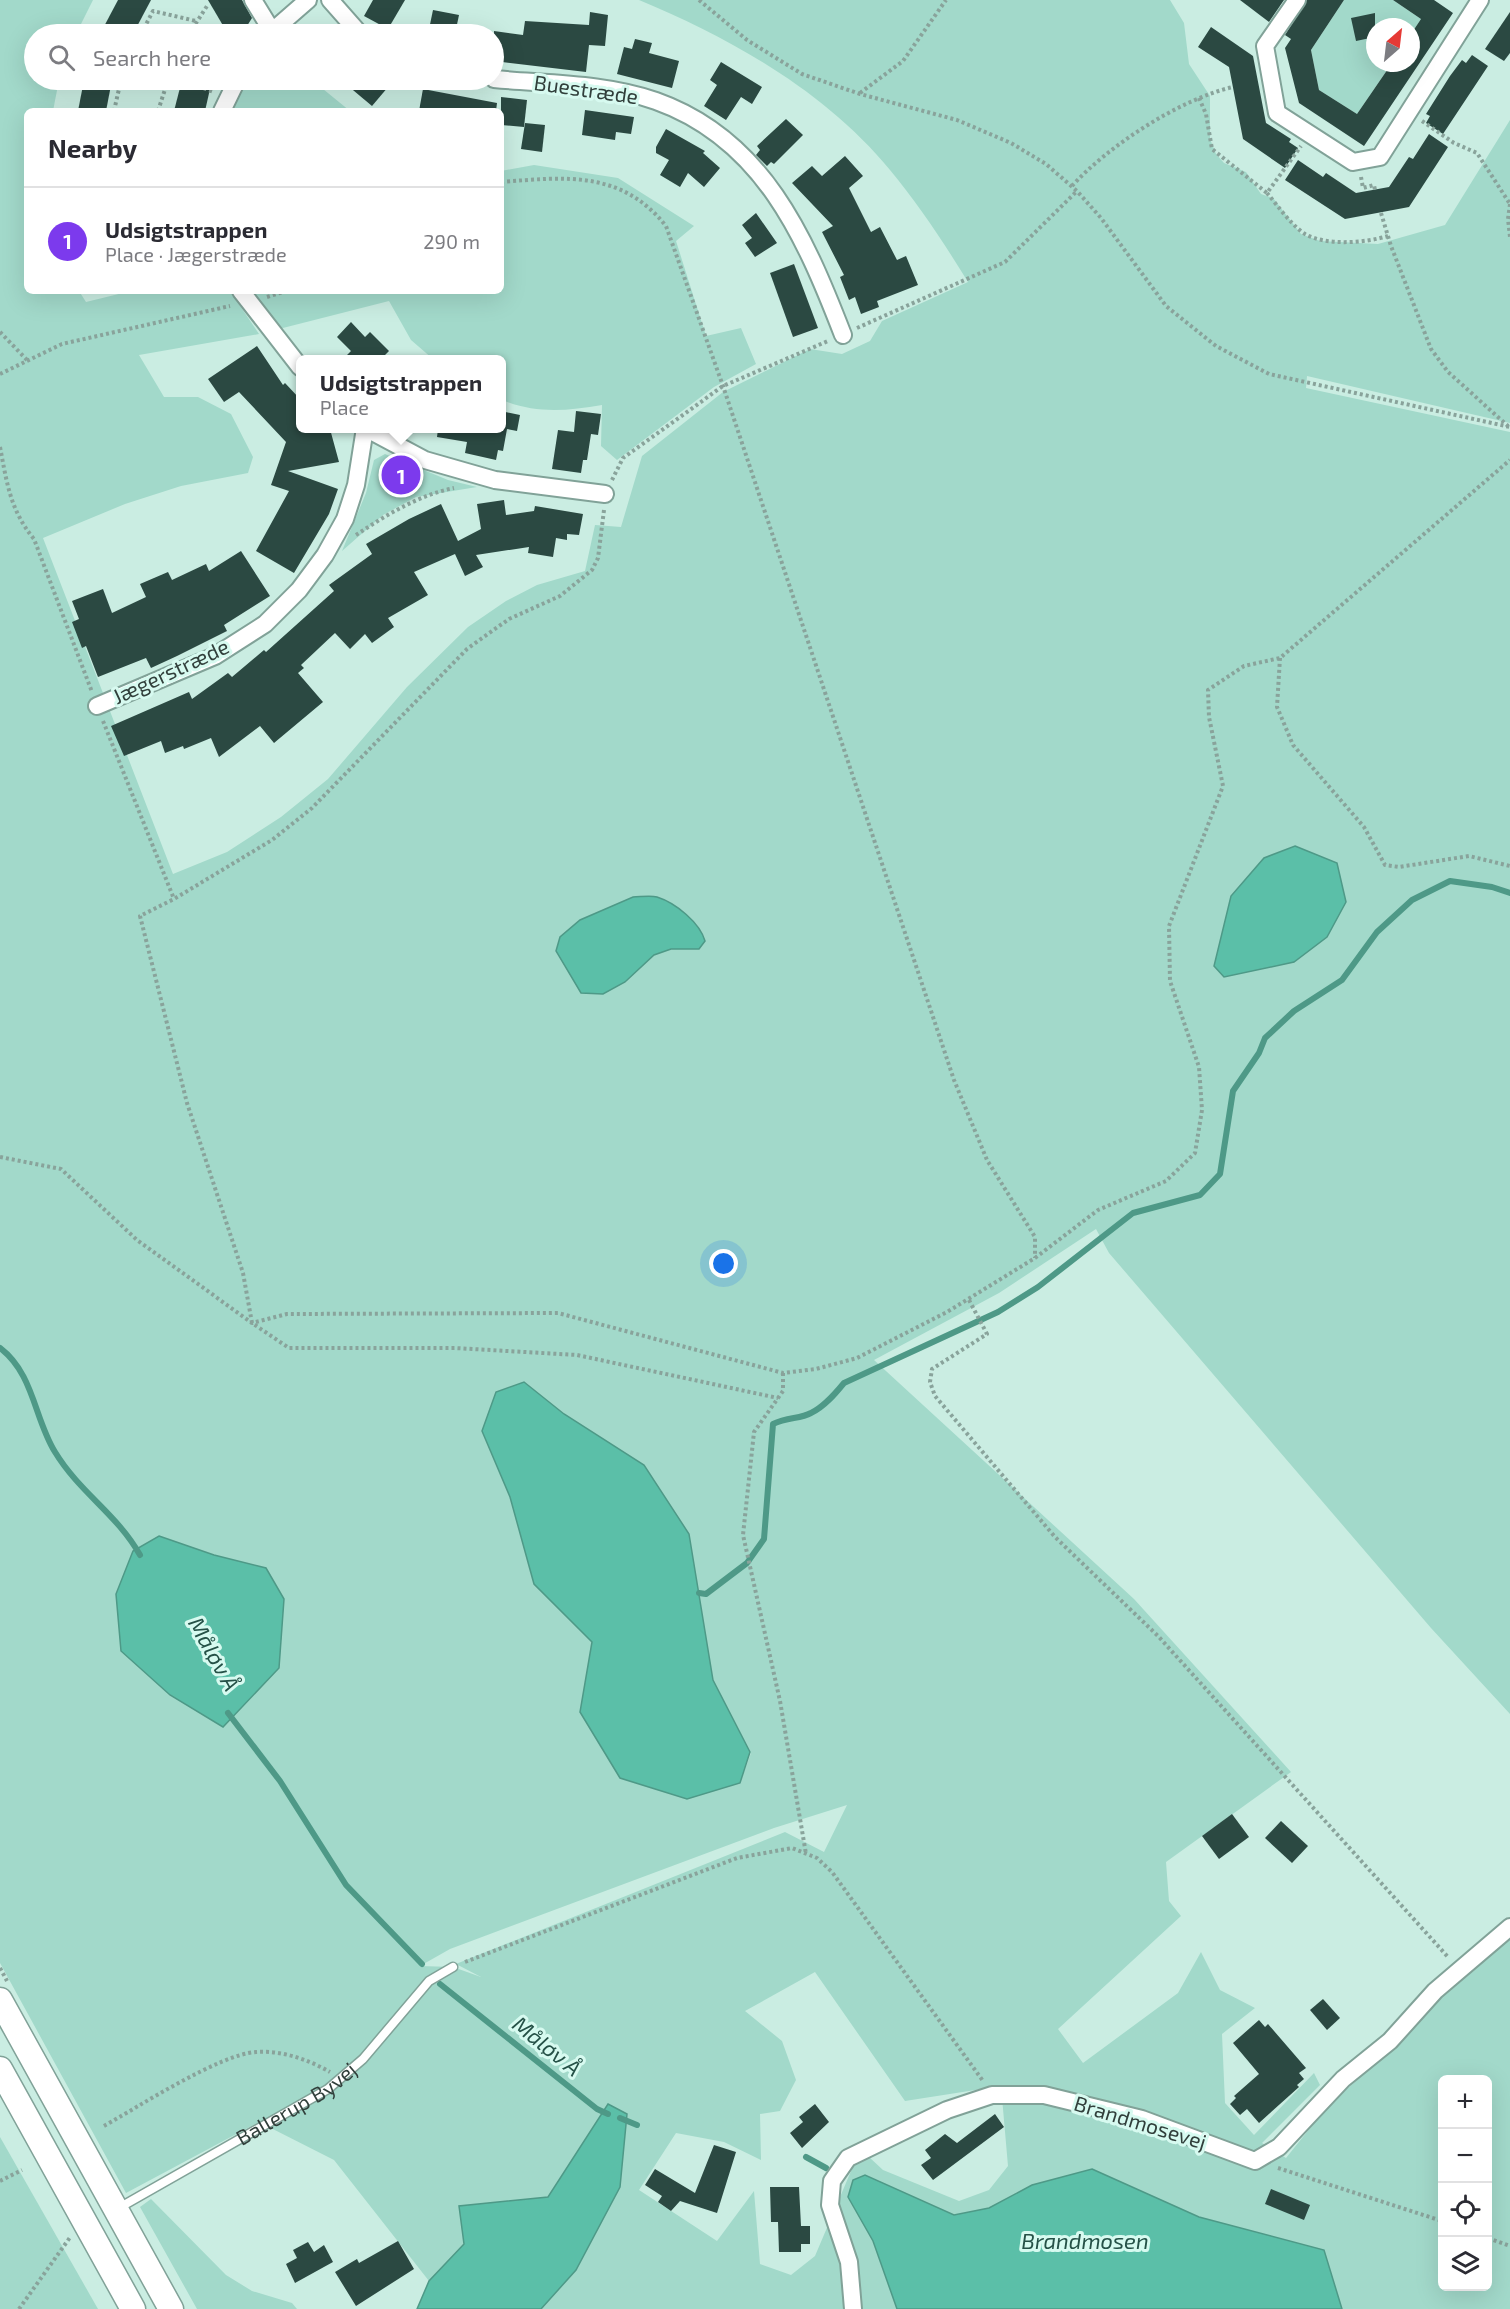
<!DOCTYPE html>
<html lang="en">
<head>
<meta charset="utf-8">
<style>
	:root { --surface:#fff; --page:#f7f7f7; --text:#2b2b33; --muted:#7c7c81; --line:#e1e1e2; --accent:#7c3aed }
	body { margin:0; font-family:"Exo 2",sans-serif; background:var(--page); color:var(--text) }
	.controls { position:absolute; right:18px; bottom:18px; display:grid; overflow:hidden; border-radius:9px; box-shadow:0 6px 24px #0002 }
	.controls button { width:54px; height:54px; display:grid; place-items:center; padding:0; border:0; border-bottom:2px solid var(--line); background:var(--surface); color:var(--text); font:30px sans-serif }
	.compass { position:absolute; left:1366px; top:18px; width:54px; height:54px; border-radius:50%; background:var(--surface); box-shadow:0 6px 24px #0002; rotate:28deg }
	.you { position:absolute; left:724px; top:1264px; width:21px; height:21px; margin:-15px; border:4px solid #fff; border-radius:50%; background:#1a73e8; box-shadow:0 0 0 9px #1a73e833 }
	.badge { display:grid; place-items:center; width:39px; height:39px; border-radius:50%; background:var(--accent); color:#fff; font-size:20px; font-weight:700 }
	.pin { position:absolute; translate:-50% -50%; border:3px solid #fff; box-shadow:0 2px 6px #0006 }
	.popup { position:absolute; left:296px; top:355px; width:210px; height:78px; box-sizing:border-box; display:grid; place-content:center; border-radius:9px; background:var(--surface); filter:drop-shadow(0 2px 4px #0005); font-size:20px; white-space:nowrap; color:var(--muted) }
	.popup b { font-size:22px; color:var(--text) }
	.popup::after { content:''; position:absolute; left:50%; top:100%; margin-left:-12px; border:12px solid transparent; border-top-color:var(--surface) }
	.list { margin:0; padding:0; list-style:none }
	h2 { display:flex; justify-content:space-between; align-items:center; height:78px; margin:0; padding:0 24px; font-size:26px }
	h2 small { font-size:20px; font-weight:400; color:var(--muted) }
	.list li { display:grid; grid-template-columns:39px 1fr auto; gap:18px; align-items:center; box-sizing:border-box; height:108px; padding:0 24px; border-top:2px solid var(--line) }
	.list b { display:block; font-size:22px; white-space:nowrap }
	.list p { margin:0; font-size:20px; white-space:nowrap; color:var(--muted) }
	.list em { font-size:20px; font-style:normal; color:var(--muted) }
	.icon { flex:none; width:33px; height:33px; fill:none; stroke:currentColor; stroke-width:2; stroke-linecap:round; stroke-linejoin:round }
	.map { position:relative; flex:none; width:1510px; height:2309px; overflow:hidden }
	.search { position:absolute; background:var(--surface); box-shadow:0 6px 24px #0002; left:24px; top:24px; width:480px; height:66px; display:flex; align-items:center; gap:15px; box-sizing:border-box; padding:0 21px; border-radius:33px; color:var(--muted); font-size:22px }
	.panel { position:absolute; background:var(--surface); box-shadow:0 6px 24px #0002; left:24px; top:108px; width:480px; height:186px; border-radius:9px }
	.map>svg:first-child { display:block }
</style>
</head>
<body>
<div class="map">
<svg width="1510" height="2309" viewBox="0 0 1510 2309">
	<rect width="100%" height="100%" fill="#caede2"/>
	<g fill="#a2d9ca" fill-rule="evenodd">
		<path d="M 0,0 L 93,0 L 76,34 L 34,34 L 34,80 L 59,80 L 53,111 L 27,111 L 27,291 L 79,291 L 86,302 L 131,291 L 230,291 L 259,334 L 139,355 L 164,397 L 198,397 L 231,414 L 253,457 L 248,473 L 181,486 L 125,504 L 43,538 L 173,874 L 227,852 L 281,817 L 328,779 L 407,687 L 468,627 L 506,601 L 537,585 L 585,571 L 595,525 L 621,527 L 642,456 L 723,392 L 810,349 L 842,354 L 870,341 L 882,321 L 968,282 C 944,243 919,205 890,170 C 826,92 731,38 639,0 L 1170,0 L 1184,23 L 1189,64 L 1210,96 L 1210,139 L 1216,154 L 1224,163 L 1246,172 L 1261,194 L 1273,198 L 1301,234 L 1320,241 L 1378,244 L 1445,225 L 1510,120 L 1510,423 L 1307,376 L 1306,388 L 1510,432 L 1510,1714 L 1431,1628 L 1109,1253 L 1096,1229 L 999,1293 L 874,1360 L 1134,1599 L 1291,1772 L 1166,1862 L 1169,1901 L 1181,1916 L 1058,2029 L 1083,2063 L 1178,1993 L 1201,1952 L 1220,1990 L 1255,2008 L 1222,2034 L 1225,2103 L 1254,2135 L 1314,2073 L 1320,2085 L 1262,2143 L 1286,2158 L 1327,2107 L 1396,2045 L 1438,1994 L 1510,1928 L 1510,2309 L 1342,2309 L 1324,2250 L 1199,2217 L 1092,2169 L 1032,2185 L 989,2208 L 954,2215 L 865,2175 L 848,2197 L 873,2241 L 897,2309 L 541,2309 L 576,2270 L 608,2104 L 548,2197 L 459,2206 L 464,2244 L 429,2281 L 334,2160 L 259,2122 L 126,2193 L 0,1963 ZM 524,1382 L 564,1414 L 644,1465 L 689,1534 L 713,1680 L 751,1753 L 740,1783 L 580,1713 L 592,1642 L 534,1584 L 510,1497 L 482,1431 ZM 847,1805 L 824,1852 L 785,1832 L 456,1964 L 481,1977 L 453,1967 L 420,1966 L 450,1949 L 774,1828 ZM 815,1972 L 905,2101 L 1001,2086 L 1008,2166 L 989,2190 L 959,2201 L 883,2170 L 869,2157 L 854,2164 L 815,2256 L 791,2275 L 760,2264 L 754,2191 L 717,2241 L 639,2190 L 676,2133 L 724,2142 L 761,2160 L 760,2114 L 780,2111 L 796,2080 L 782,2041 L 745,2011 ZM 1442,2080 L 1488,2080 L 1488,2286 L 1442,2286 Z"/>
		<path d="M 1344,0 L 1393,0 L 1421,19 L 1411,34 L 1411,27 L 1375,27 L 1375,63 L 1392,63 L 1357,114 L 1319,90 L 1311,50 Z"/>
		<path d="M 244,80 L 312,80 L 350,111 L 232,111 L 238,87 Z"/>
		<path d="M 534,165 L 618,178 L 694,226 L 676,241 L 706,336 L 741,328 L 756,364 L 714,387 L 617,460 L 601,446 L 602,405 C 567,411 535,414 502,400 L 502,360 L 433,359 L 411,340 L 389,301 L 275,330 L 248,291 L 501,291 L 501,171 Z"/>
		<path d="M 385,454 L 448,480 L 477,487 L 416,497 L 383,515 L 342,551 L 366,493 L 374,460 Z"/>
		<path d="M 0,2137 L 98,2309 L 0,2309 Z"/>
		<path d="M 151,2199 L 226,2275 L 252,2291 L 292,2303 L 297,2309 L 197,2309 L 140,2207 Z"/>
	</g>
	<g fill="#5bbfa8" stroke="#4e9987" stroke-width="1.5">
		<path d="M 1295,846 L 1337,863 L 1346,902 L 1327,937 L 1294,962 L 1224,977 L 1214,966 L 1231,896 L 1264,858 Z"/>
		<path d="M 633,897 C 640,897 650,895 657,897 C 676,903 700,923 705,941 L 699,949 L 671,949 L 654,955 L 625,982 L 603,994 L 581,993 L 556,951 L 560,937 L 580,920 Z"/>
		<path d="M 524,1382 L 564,1414 L 644,1465 L 689,1534 L 713,1680 L 750,1752 L 740,1783 L 687,1799 L 620,1778 L 580,1712 L 592,1642 L 534,1584 L 510,1497 L 482,1431 L 496,1392 Z"/>
		<path d="M 159,1536 L 214,1555 L 266,1568 L 284,1599 L 279,1668 L 223,1727 L 170,1695 L 121,1651 L 116,1594 L 133,1551 Z"/>
		<path d="M 608,2104 L 627,2114 L 620,2187 L 576,2270 L 541,2309 L 417,2309 L 429,2281 L 464,2244 L 459,2206 L 548,2197 Z"/>
		<path d="M 1092,2169 L 1199,2217 L 1324,2250 L 1342,2309 L 897,2309 L 873,2241 L 848,2197 L 853,2180 L 865,2175 L 954,2215 L 989,2208 L 1032,2185 Z"/>
	</g>
	<g fill="none" stroke-linecap="round" stroke-linejoin="round">
		<g stroke="#4e9987" stroke-width="6">
			<path d="M 0,1348 C 34,1374 34,1418 55,1452 C 80,1493 117,1514 140,1555"/>
			<path d="M 699,1593 L 706,1594 L 747,1563 L 764,1539 L 773,1424 C 788,1417 800,1419 811,1413 C 824,1407 835,1394 844,1383 L 998,1312 L 1038,1287 L 1133,1213 L 1200,1195 L 1220,1174 L 1233,1091 L 1259,1053 L 1265,1038 L 1294,1011 L 1342,980 L 1377,932 L 1412,900 L 1450,881 L 1492,887 L 1510,893"/>
			<path d="M 228,1713 L 280,1781 L 346,1885 L 422,1964"/>
			<path d="M 440,1984 L 597,2109 L 608,2114"/>
			<path d="M 620,2118 L 637,2125"/>
			<path d="M 806,2157 L 826,2168"/>
		</g>
	</g>
	<g fill="#2b4942">
		<path d="M 118,0 L 151,0 L 133,34 L 100,34 Z"/>
		<path d="M 208,0 L 242,0 L 252,18 L 242,34 L 228,34 Z"/>
		<path d="M 373,0 L 405,0 L 388,29 L 364,16 Z"/>
		<path d="M 1240,0 L 1284,0 L 1269,22 Z"/>
		<path d="M 1307,0 L 1344,0 L 1311,50 L 1319,90 L 1357,114 L 1392,63 L 1411,63 L 1411,34 L 1421,19 L 1393,0 L 1434,0 L 1453,13 L 1364,146 L 1299,103 L 1285,48 L 1291,39 L 1285,35 Z"/>
		<path d="M 433,10 L 459,15 L 455,34 L 428,34 Z"/>
		<path d="M 590,12 L 608,15 L 605,46 L 589,45 L 586,72 L 494,61 L 494,31 L 523,35 L 525,21 L 589,25 Z"/>
		<path d="M 1510,12 L 1510,53 L 1504,61 L 1485,49 Z"/>
		<path d="M 1375,13 L 1375,37 L 1356,41 L 1351,18 Z"/>
		<path d="M 1211,27 L 1253,56 L 1266,123 L 1291,139 L 1289,142 L 1298,148 L 1285,168 L 1243,139 L 1229,67 L 1198,47 Z"/>
		<path d="M 635,39 L 652,43 L 649,53 L 679,61 L 672,88 L 617,74 L 624,47 L 632,49 Z"/>
		<path d="M 1472,55 L 1488,66 L 1443,134 L 1426,123 L 1430,116 L 1426,114 L 1450,76 L 1462,60 L 1466,63 Z"/>
		<path d="M 721,62 L 762,87 L 752,104 L 741,97 L 726,120 L 704,106 L 717,85 L 710,80 Z"/>
		<path d="M 84,80 L 112,80 L 106,111 L 78,111 Z"/>
		<path d="M 182,80 L 212,80 L 205,111 L 174,111 Z"/>
		<path d="M 341,80 L 394,80 L 372,106 Z"/>
		<path d="M 423,89 L 497,103 L 496,111 L 419,111 Z"/>
		<path d="M 501,97 L 527,100 L 524,127 L 501,125 Z"/>
		<path d="M 585,110 L 634,117 L 631,134 L 616,132 L 615,140 L 582,135 Z"/>
		<path d="M 786,119 L 803,135 L 774,164 L 771,162 L 767,166 L 756,155 L 760,150 L 757,146 Z"/>
		<path d="M 525,123 L 545,125 L 542,152 L 521,149 Z"/>
		<path d="M 666,129 L 705,151 L 703,153 L 720,168 L 704,187 L 688,173 L 680,187 L 660,175 L 669,160 L 656,153 L 656,147 Z"/>
		<path d="M 1429,134 L 1448,147 L 1409,207 L 1345,219 L 1285,180 L 1298,160 L 1323,177 L 1326,173 L 1356,193 L 1389,187 L 1409,157 L 1413,159 Z"/>
		<path d="M 845,156 L 863,176 L 849,188 L 871,232 L 880,227 L 897,260 L 906,256 L 918,285 L 877,301 L 879,307 L 861,314 L 855,297 L 849,300 L 840,277 L 844,275 L 822,232 L 833,226 L 792,183 L 812,166 L 822,176 Z"/>
		<path d="M 756,213 L 777,243 L 755,257 L 745,243 L 752,238 L 742,225 Z"/>
		<path d="M 794,264 L 818,328 L 793,337 L 770,273 Z"/>
		<path d="M 351,322 L 365,337 L 370,332 L 389,351 L 380,360 L 342,360 L 351,351 L 337,337 Z"/>
		<path d="M 257,346 L 283,385 L 285,383 L 300,399 L 300,429 L 330,429 L 339,462 L 288,471 L 338,489 L 329,514 L 294,573 L 256,551 L 289,491 L 271,485 L 286,442 L 239,392 L 224,402 L 208,379 Z"/>
		<path d="M 501,411 L 520,415 L 517,431 L 507,429 L 503,451 L 498,450 L 496,460 L 465,453 L 467,442 L 437,437 L 438,429 L 505,429 L 501,428 Z"/>
		<path d="M 576,411 L 601,414 L 598,435 L 591,434 L 587,460 L 583,460 L 581,473 L 552,469 L 558,430 L 574,432 Z"/>
		<path d="M 504,500 L 506,515 L 534,511 L 535,506 L 583,514 L 579,535 L 567,534 L 567,540 L 556,538 L 553,557 L 528,553 L 529,547 L 476,555 L 483,567 L 465,576 L 455,554 L 414,572 L 428,595 L 388,618 L 394,627 L 372,643 L 365,634 L 350,649 L 335,633 L 301,665 L 304,668 L 298,673 L 323,702 L 274,743 L 260,726 L 219,757 L 211,738 L 184,749 L 183,746 L 165,753 L 161,741 L 124,756 L 111,726 L 189,692 L 192,699 L 228,673 L 232,677 L 264,650 L 266,652 L 334,591 L 329,585 L 372,554 L 366,544 L 409,519 L 441,504 L 458,541 L 481,529 L 477,504 Z"/>
		<path d="M 241,551 L 270,596 L 224,625 L 227,631 L 177,656 L 151,668 L 146,658 L 98,677 L 86,646 L 82,648 L 72,622 L 79,619 L 72,601 L 103,589 L 112,613 L 146,597 L 140,584 L 168,572 L 172,580 L 206,564 L 209,571 Z"/>
		<path d="M 1232,1814 L 1249,1837 L 1219,1859 L 1202,1836 Z"/>
		<path d="M 1281,1821 L 1308,1846 L 1292,1863 L 1265,1838 Z"/>
		<path d="M 1323,1999 L 1340,2018 L 1327,2030 L 1310,2010 Z"/>
		<path d="M 1259,2020 L 1265,2027 L 1268,2024 L 1306,2068 L 1299,2073 L 1304,2079 L 1297,2085 L 1299,2087 L 1259,2123 L 1247,2109 L 1240,2115 L 1230,2104 L 1236,2098 L 1234,2096 L 1259,2074 L 1233,2043 Z"/>
		<path d="M 815,2104 L 829,2122 L 802,2148 L 790,2133 L 803,2122 L 799,2117 Z"/>
		<path d="M 995,2114 L 1004,2127 L 933,2180 L 921,2165 L 931,2158 L 925,2150 L 945,2134 L 957,2143 Z"/>
		<path d="M 714,2145 L 736,2152 L 717,2213 L 680,2201 L 671,2211 L 658,2202 L 662,2196 L 645,2185 L 655,2169 L 695,2193 Z"/>
		<path d="M 770,2187 L 799,2187 L 801,2226 L 810,2226 L 810,2244 L 801,2244 L 801,2252 L 779,2252 L 778,2222 L 771,2222 Z"/>
		<path d="M 1271,2189 L 1310,2205 L 1304,2220 L 1265,2204 Z"/>
		<path d="M 398,2241 L 414,2269 L 356,2306 L 335,2272 L 357,2259 L 359,2263 Z"/>
		<path d="M 308,2242 L 314,2252 L 324,2245 L 333,2262 L 295,2283 L 286,2264 L 297,2258 L 293,2250 Z"/>
	</g>
	<g fill="none" stroke-linecap="round" stroke-linejoin="round">
		<g stroke="#81a298" stroke-width="11">
			<g id="service">
				<path id="s1" d="M 117,2209 L 328,2089 L 363,2059 L 429,1981 L 453,1967"/>
			</g>
		</g>
		<g stroke="#81a298" stroke-width="20">
			<g id="minor">
				<path d="M 253,0 L 272,31"/>
				<path d="M 330,0 L 360,34"/>
				<path d="M 1297,0 L 1265,46 L 1277,113 L 1353,162 L 1380,157 L 1480,0"/>
				<path d="M 269,34 L 308,0"/>
				<path d="M 494,79 C 547,84 605,83 656,101 C 763,139 805,237 843,335"/>
				<path d="M 222,111 L 237,80"/>
				<path d="M 241,291 L 300,367"/>
				<path d="M 365,428 L 425,460 L 495,480 L 605,494"/>
				<path d="M 97,706 L 215,656 L 265,624 L 299,590 L 325,555 L 345,519 L 356,485 L 365,428"/>
				<path d="M 853,2309 L 849,2262 L 830,2205 L 832,2181 L 848,2158 L 947,2110 L 992,2095 L 1044,2095 L 1142,2119 L 1255,2161 L 1279,2147 L 1343,2079 L 1390,2041 L 1435,1991 L 1510,1927"/>
			</g>
		</g>
		<g stroke="#81a298" stroke-width="27">
			<g id="secondary">
				<path d="M 0,2000 L 171,2309"/>
				<path d="M 0,2069 L 133,2309"/>
			</g>
		</g>
		<g stroke="#89a39b" stroke-width="4" stroke-dasharray="3 3" stroke-linecap="butt">
			<path d="M 699,0 L 747,40 L 802,74 L 860,94 L 957,120 L 1011,143 L 1046,164 L 1077,191 L 1101,218 L 1166,306 L 1216,346 L 1269,374 L 1510,427"/>
			<path d="M 141,34 L 153,11 L 196,21"/>
			<path d="M 189,34 L 207,6"/>
			<path d="M 181,80 L 214,92"/>
			<path d="M 860,93 L 903,61 L 946,0"/>
			<path d="M 1199,98 L 1206,114 L 1212,149 L 1267,193 L 1301,146"/>
			<path d="M 114,111 L 121,80"/>
			<path d="M 158,111 L 168,80"/>
			<path d="M 1422,121 L 1454,143 L 1477,153 L 1510,204"/>
			<path d="M 1361,177 L 1363,188 L 1374,185 L 1375,190"/>
			<path d="M 501,182 C 566,177 621,170 666,226 L 723,386 L 954,1080 L 987,1160 L 1035,1237 L 1035,1258"/>
			<path d="M 1072,186 C 1108,146 1180,99 1233,87"/>
			<path d="M 1267,193 C 1278,206 1291,225 1305,234 C 1326,246 1365,243 1388,236"/>
			<path d="M 1510,204 L 1508,219 L 1510,237"/>
			<path d="M 1381,213 L 1391,246 L 1431,349 L 1448,372 L 1508,426"/>
			<path d="M 267,297 L 286,291"/>
			<path d="M 857,328 L 1005,262 L 1077,191"/>
			<path d="M 0,332 L 27,360"/>
			<path d="M 0,374 L 62,344 L 230,306"/>
			<path d="M 0,447 C 7,483 10,510 34,539 L 92,692"/>
			<path d="M 612,480 L 623,458 L 723,386 L 828,341"/>
			<path d="M 604,510 L 598,558 L 592,570 L 560,596 L 509,619 L 467,649 L 312,808 L 272,840 L 174,899 L 140,916 L 187,1103 L 243,1273 L 252,1323 L 289,1348 L 455,1348 L 577,1355 L 778,1398"/>
			<path d="M 356,535 C 386,515 419,495 454,488"/>
			<path d="M 1280,658 L 1277,707 L 1293,745 L 1364,827 L 1385,865 L 1399,867 L 1469,856 L 1510,866"/>
			<path d="M 103,721 L 174,899"/>
			<path d="M 0,1157 L 61,1169 L 137,1240 L 252,1323 L 287,1314 L 558,1313 L 783,1373 L 816,1369 L 857,1358 L 947,1312 L 1035,1258 L 1098,1210 L 1166,1181 L 1195,1153 L 1202,1110 L 1199,1067 L 1170,981 L 1169,926 L 1223,786 L 1209,717 L 1208,690 L 1244,666 L 1280,658 L 1510,460"/>
			<path d="M 969,1300 L 987,1334 L 932,1369 L 930,1382 L 935,1396 L 1055,1537 L 1158,1636 L 1448,1957"/>
			<path d="M 783,1373 L 783,1391 L 754,1432 L 743,1535 L 780,1701 L 806,1854"/>
			<path d="M 465,1962 L 737,1858 L 792,1848 L 817,1858 L 832,1872 L 983,2081"/>
			<path d="M 0,1968 L 7,1981"/>
			<path d="M 104,2126 C 138,2107 220,2054 256,2052 C 282,2050 309,2060 330,2072"/>
			<path d="M 1278,2168 L 1442,2221"/>
			<path d="M 0,2181 L 22,2170"/>
			<path d="M 1488,2238 L 1510,2246"/>
			<path d="M 19,2309 L 71,2236"/>
		</g>
		<use href="#service" stroke="#fff" stroke-width="8"/>
		<use href="#minor" stroke="#fff" stroke-width="16"/>
		<use href="#secondary" stroke="#fff" stroke-width="24"/>
	</g>
	<g text-anchor="middle" stroke-width="6" stroke-linejoin="round" paint-order="stroke">
		<g font-size="21" fill="#313f3b" stroke="#d7faf0">
			<text transform="translate(586 90) rotate(8)" y="7">Buestræde</text>
			<text transform="translate(171 672) rotate(-25)" y="7">Jægerstræde</text>
			<text dy="7" stroke="none"><textPath href="#s1" startOffset="208">Ballerup Byvej</textPath></text>
			<text transform="translate(1140 2123) rotate(17)" y="7">Brandmosevej</text>
		</g>
		<g font-size="22" font-style="italic" fill="#255147" stroke="#d7faf0">
			<text transform="translate(214 1654) rotate(61)" y="8">Måløv Å</text>
			<text transform="translate(547 2046) rotate(39)" y="8">Måløv Å</text>
			<text x="1085" y="2249">Brandmosen</text>
		</g>
	</g>
</svg>
<div class="controls">
<button>+</button>
<button>−</button>
<button><svg class="icon" aria-label="locate" viewBox="0 0 24 24"><circle cx="12" cy="12" r="6"/><path d="M12 2v4M12 18v4M2 12h4M18 12h4"/></svg></button>
<button><svg class="icon" aria-label="layers" viewBox="0 0 24 24"><path d="M12 4l9 5-9 5-9-5zM3 14l9 5 9-5"/></svg></button>
</div>
<svg class="compass" viewBox="-18 -18 36 36"><path d="M0-13l5 13h-10z" fill="#e53935"/><path d="M0 13l5-13h-10z" fill="#7c7c81"/></svg>
<div class="you"></div>
<div class="pin badge" style="left:401px;top:475px">1</div>
<div class="popup"><b>Udsigtstrappen</b>Place</div>
<div class="search"><svg class="icon" aria-label="search" viewBox="0 0 24 24"><circle cx="10" cy="10" r="6"/><path d="M15 15l6 6"/></svg>Search here</div>
<section class="panel">
<h2>Nearby<small></small></h2>
<ul class="list">
<li><span class="badge">1</span><div><b>Udsigtstrappen</b><p>Place · Jægerstræde</p></div><em>290 m</em></li>
</ul>
</section>
</div>
</body>
</html>
